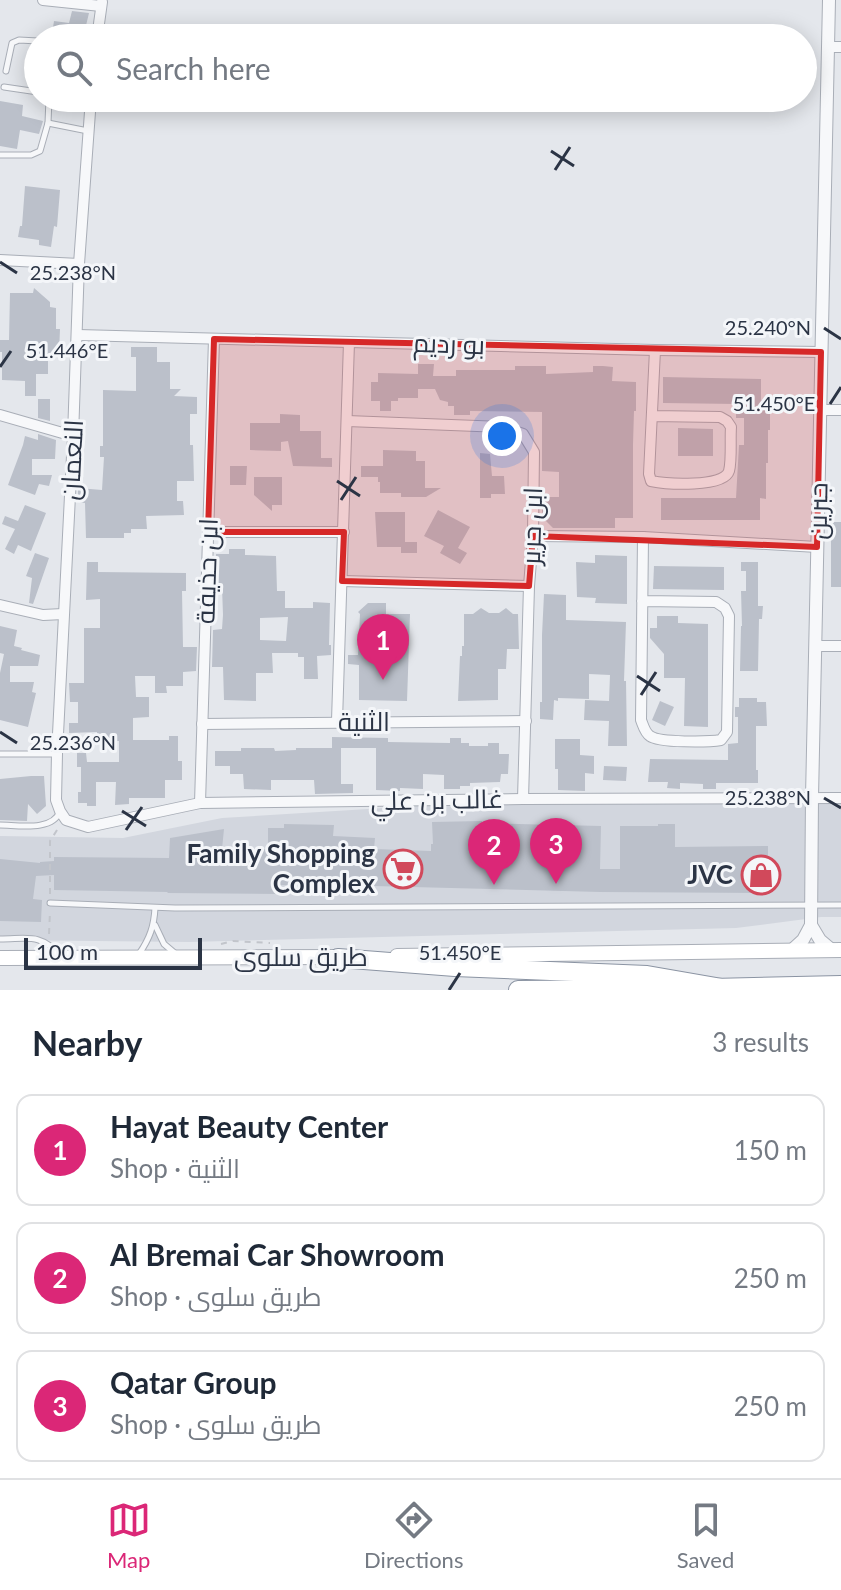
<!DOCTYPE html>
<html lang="en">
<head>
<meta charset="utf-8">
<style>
	:root { --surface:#fff; --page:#f2f2f3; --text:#1f2937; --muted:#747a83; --line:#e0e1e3; --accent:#db2777 }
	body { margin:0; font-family:Lato,Cairo,sans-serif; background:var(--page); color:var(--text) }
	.scale { position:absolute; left:24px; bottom:20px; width:178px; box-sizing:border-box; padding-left:8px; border:4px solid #2b3445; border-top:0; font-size:22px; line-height:28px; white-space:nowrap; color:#2b3445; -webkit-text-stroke:6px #f4f6f9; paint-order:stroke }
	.you { position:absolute; left:502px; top:436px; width:28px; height:28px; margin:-20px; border:6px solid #fff; border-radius:50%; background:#1a73e8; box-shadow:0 0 0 12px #1a73e833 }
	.badge { display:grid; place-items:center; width:52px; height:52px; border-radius:50%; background:var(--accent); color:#fff; font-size:26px; font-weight:700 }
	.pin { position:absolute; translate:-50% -66px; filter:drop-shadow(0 2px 4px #0008) }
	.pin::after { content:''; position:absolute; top:42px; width:28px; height:24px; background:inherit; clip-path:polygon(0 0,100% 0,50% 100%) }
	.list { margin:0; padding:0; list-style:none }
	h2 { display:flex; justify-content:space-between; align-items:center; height:104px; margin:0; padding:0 32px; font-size:34px }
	h2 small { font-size:26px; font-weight:400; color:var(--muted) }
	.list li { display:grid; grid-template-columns:52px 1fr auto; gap:24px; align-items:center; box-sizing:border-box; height:112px; margin:0 16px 16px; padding:0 16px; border:2px solid var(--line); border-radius:16px }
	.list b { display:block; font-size:30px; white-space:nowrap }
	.list p { margin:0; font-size:26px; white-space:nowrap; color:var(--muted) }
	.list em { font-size:26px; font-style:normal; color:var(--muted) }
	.icon { flex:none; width:44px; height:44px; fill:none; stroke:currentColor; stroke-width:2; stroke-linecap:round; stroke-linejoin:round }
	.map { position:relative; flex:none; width:841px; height:990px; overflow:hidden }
	.search { position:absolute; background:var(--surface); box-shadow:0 4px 20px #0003; left:24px; right:24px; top:24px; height:88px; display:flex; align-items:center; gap:20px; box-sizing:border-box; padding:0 28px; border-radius:44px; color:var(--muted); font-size:30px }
	.sheet { height:488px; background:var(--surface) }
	nav { display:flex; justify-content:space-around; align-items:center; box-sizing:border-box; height:112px; border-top:2px solid var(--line); background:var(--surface); font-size:22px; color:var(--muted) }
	nav a { display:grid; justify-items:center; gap:4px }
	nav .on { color:var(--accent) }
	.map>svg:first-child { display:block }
</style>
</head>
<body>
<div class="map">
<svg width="841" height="990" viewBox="0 0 841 990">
	<rect width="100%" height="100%" fill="#e4e7ec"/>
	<path fill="#d2d6de" d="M 841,801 L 841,917 L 821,917 L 736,928 L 189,942 L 0,940 L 0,836 L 123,838 L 222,818 L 433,805 Z"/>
	<g fill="#bbc0ca" fill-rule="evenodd">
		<path d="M 72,11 L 89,13 L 83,38 L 66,38 L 66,36 L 52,34 L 54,21 L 69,23 Z"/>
		<path d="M 0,101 L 23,105 L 22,116 L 43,121 L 39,134 L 20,130 L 17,149 L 0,146 Z"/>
		<path d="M 25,186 L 60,190 L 57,227 L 54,226 L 51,247 L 39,245 L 39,240 L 18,237 L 20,226 L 22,226 Z"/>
		<path d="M 34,288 L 50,302 L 50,307 L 56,308 L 56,329 L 60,329 L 59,353 L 48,353 L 48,374 L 36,374 L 36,396 L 25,396 L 25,381 L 2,380 L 2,352 L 0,352 L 0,340 L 9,340 L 10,293 L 33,293 Z"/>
		<path d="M 131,347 L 157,347 L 157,362 L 170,362 L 170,389 L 181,389 L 174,396 L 197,397 L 197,414 L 190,414 L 190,445 L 193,445 L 194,481 L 177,481 L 177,501 L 183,501 L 184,515 L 146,516 L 147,529 L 131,529 L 131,533 L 124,533 L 124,538 L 86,538 L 85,503 L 78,502 L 78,488 L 102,490 L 104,457 L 100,457 L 100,446 L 103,446 L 103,390 L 136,391 L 136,357 L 131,357 Z"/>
		<path d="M 418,364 L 434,364 L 433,376 L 456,376 L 456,370 L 515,370 L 515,366 L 546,366 L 546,374 L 593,372 L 593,366 L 603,366 L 613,367 L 612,381 L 636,382 L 636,411 L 634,411 L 633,445 L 633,518 L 615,518 L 615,528 L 553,528 L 542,517 L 542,497 L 559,497 L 559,472 L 542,471 L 542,412 L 470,411 L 470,415 L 454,415 L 454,406 L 448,406 L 448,402 L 440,400 L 435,389 L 418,389 L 418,398 L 398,398 L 398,401 L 391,401 L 391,411 L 380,411 L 380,401 L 371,401 L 371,382 L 378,382 L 378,373 L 418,374 Z"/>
		<path d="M 663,377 L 761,379 L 761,400 L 770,400 L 770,430 L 768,430 L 768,463 L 766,463 L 766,499 L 760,498 L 760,520 L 661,520 L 661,498 L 736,498 L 739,445 L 744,445 L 744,418 L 736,418 L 736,404 L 663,403 Z"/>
		<path d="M 38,399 L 50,399 L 50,421 L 38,418 Z"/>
		<path d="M 280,414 L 300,415 L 300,431 L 321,431 L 321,458 L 332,458 L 332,467 L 293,466 L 288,441 L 281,442 L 281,451 L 250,450 L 250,423 L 280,423 Z"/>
		<path d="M 678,428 L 713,429 L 713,456 L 678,456 Z"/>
		<path d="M 38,434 L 56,440 L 55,459 L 32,459 L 32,475 L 52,475 L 49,486 L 39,484 L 35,495 L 8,485 L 23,445 L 25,436 L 38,440 Z"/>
		<path d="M 383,450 L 416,451 L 416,461 L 425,461 L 425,488 L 441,488 L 426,497 L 401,497 L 401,493 L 380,493 L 380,482 L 378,482 L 378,477 L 361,477 L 361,466 L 383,466 Z"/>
		<path d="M 480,453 L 490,454 L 492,476 L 504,476 L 505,494 L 491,494 L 491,498 L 480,498 Z"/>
		<path d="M 230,466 L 247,466 L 246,485 L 230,485 Z"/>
		<path d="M 254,477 L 282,477 L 282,505 L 272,505 L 272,511 L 254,495 Z"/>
		<path d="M 25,505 L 46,513 L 31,551 L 18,545 L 14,554 L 5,549 L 15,529 L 2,524 L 5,516 L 18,521 Z"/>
		<path d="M 438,510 L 470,527 L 458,548 L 467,553 L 460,564 L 440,553 L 444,546 L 424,536 Z"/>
		<path d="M 375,512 L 405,512 L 405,542 L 417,542 L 417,553 L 401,553 L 401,547 L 377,547 Z"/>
		<rect x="831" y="522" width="10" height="65"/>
		<path d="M 229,549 L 245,549 L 245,555 L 276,556 L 277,591 L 285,591 L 285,608 L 313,608 L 313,602 L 330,603 L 329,645 L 331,645 L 331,655 L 317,656 L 318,679 L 304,679 L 304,657 L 298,657 L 298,653 L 272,653 L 273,673 L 256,673 L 256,701 L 224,700 L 223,667 L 212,667 L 213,630 L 222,629 L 223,615 L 222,587 L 215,587 L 216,554 L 229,554 ZM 288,617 L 286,641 L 260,640 L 260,618 Z"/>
		<path d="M 35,553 L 49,558 L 33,604 L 29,603 L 32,578 L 26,576 Z"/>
		<path d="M 595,555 L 627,556 L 627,604 L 595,603 L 596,598 L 577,597 L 576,562 L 595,563 Z"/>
		<path d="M 87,562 L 98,562 L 98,572 L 186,573 L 186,591 L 182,591 L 183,647 L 197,647 L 196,671 L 183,672 L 183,686 L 166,686 L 167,693 L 155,693 L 155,676 L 135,676 L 136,697 L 149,697 L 149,717 L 133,718 L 133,740 L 169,740 L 169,736 L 178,736 L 178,761 L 182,761 L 182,780 L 165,780 L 165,798 L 129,798 L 129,804 L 115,805 L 116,782 L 96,782 L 96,806 L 87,806 L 87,803 L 78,803 L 78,792 L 81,792 L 81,767 L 77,767 L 77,753 L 86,753 L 87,762 L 119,762 L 119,741 L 104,741 L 104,736 L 97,736 L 97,732 L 69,733 L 69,723 L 78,723 L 78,702 L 70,702 L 69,683 L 84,683 L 84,628 L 100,628 L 100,599 L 86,600 Z"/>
		<path d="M 741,562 L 758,562 L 758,606 L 763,606 L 762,619 L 759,619 L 758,671 L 740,671 L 741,626 L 742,626 L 741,591 L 746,591 L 746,571 L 741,571 Z"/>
		<path d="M 654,566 L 724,567 L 724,590 L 653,589 Z"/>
		<path d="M 544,594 L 566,595 L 566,620 L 626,622 L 624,681 L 626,681 L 627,746 L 608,746 L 609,721 L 584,720 L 585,700 L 609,701 L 610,675 L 589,674 L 589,699 L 558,698 L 558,701 L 554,700 L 553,720 L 540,719 L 540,702 L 542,702 L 542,635 Z"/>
		<path d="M 368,603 L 386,603 L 386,614 L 410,614 L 407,701 L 359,700 L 359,665 L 348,664 L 348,655 L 358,655 L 360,614 L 358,612 Z"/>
		<path d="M 481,608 L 489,613 L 499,613 L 506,608 L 513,614 L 518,614 L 519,649 L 507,649 L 506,669 L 498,669 L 498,700 L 458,701 L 460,656 L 462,656 L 462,646 L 464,646 L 464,614 L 473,614 Z"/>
		<path d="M 657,616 L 678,616 L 678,623 L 708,624 L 708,727 L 684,726 L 685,678 L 664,678 L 664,654 L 650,638 L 650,628 L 657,628 Z"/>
		<path d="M 0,626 L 17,630 L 14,646 L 22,648 L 21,650 L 40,655 L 38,666 L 10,666 L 10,682 L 34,682 L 32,692 L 36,693 L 28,727 L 0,720 L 0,673 L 4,654 L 0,653 Z"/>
		<path d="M 739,698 L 757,698 L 757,702 L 766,702 L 767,726 L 756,726 L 756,770 L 758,770 L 758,783 L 716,783 L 716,789 L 703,789 L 703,784 L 680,783 L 680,789 L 667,788 L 668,782 L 648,782 L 650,759 L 728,760 L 728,744 L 738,743 L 738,717 L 735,717 L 735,707 L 739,707 Z"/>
		<path d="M 660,701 L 674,707 L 665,726 L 652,720 Z"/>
		<path d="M 332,737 L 388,738 L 388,742 L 450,743 L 450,738 L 461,738 L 461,743 L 469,743 L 469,746 L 488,746 L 488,743 L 499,743 L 499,754 L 509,754 L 508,774 L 501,774 L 500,782 L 470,783 L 470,786 L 460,786 L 460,789 L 444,789 L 444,775 L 423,774 L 423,789 L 400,788 L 400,791 L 376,790 L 376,748 L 341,748 L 341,784 L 353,784 L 353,793 L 315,794 L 314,780 L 271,780 L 271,790 L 244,789 L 243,774 L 230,774 L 230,766 L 215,766 L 215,751 L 241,751 L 241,748 L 274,748 L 275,751 L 296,750 L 296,748 L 332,748 Z"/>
		<path d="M 555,739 L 580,739 L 580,755 L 594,756 L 594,774 L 585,773 L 585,791 L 558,790 L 558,769 L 555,769 Z"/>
		<path d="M 604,766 L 627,767 L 626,781 L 603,780 Z"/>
		<path d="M 31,776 L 44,776 L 46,806 L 37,814 L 28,804 L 27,821 L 0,820 L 0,779 Z"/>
		<path d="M 482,821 L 482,823 L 601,826 L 600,869 L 620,869 L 620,826 L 658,826 L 658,824 L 675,824 L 675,847 L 768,846 L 768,893 L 600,892 L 373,886 L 373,891 L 335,889 L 335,886 L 278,885 L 278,894 L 167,893 L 168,892 L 54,890 L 54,875 L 36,876 L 33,899 L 42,900 L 41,922 L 0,921 L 0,859 L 40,863 L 40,862 L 54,861 L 54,857 L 169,858 L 170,838 L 224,829 L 222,849 L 268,849 L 268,828 L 284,828 L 284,824 L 334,825 L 333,836 L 375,838 L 374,849 L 431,851 L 431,844 L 433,844 L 432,822 Z"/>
	</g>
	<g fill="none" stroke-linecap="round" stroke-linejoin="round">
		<g stroke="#a9aeb7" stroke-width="7">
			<g id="service">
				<path d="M 6,71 L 12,43 L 19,40 L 38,41"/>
				<path d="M 4,87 L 38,92"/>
				<path d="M 48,123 L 88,131"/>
				<path d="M 0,155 L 31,155 L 40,151 L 48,123 L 49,98"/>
				<path d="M 0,754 L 55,754"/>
				<path d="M 0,825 C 17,825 53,832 60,811"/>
				<path d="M 50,903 L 175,908 L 841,905"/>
				<path d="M 155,925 L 164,944 L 177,955"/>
				<path d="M 0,939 C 28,939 40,933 60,955"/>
				<path d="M 139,954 C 150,938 154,926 155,908"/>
			</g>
		</g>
		<g stroke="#a9aeb7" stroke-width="12">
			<g id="minor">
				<path d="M 43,0 L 101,6"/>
				<path d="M 97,38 L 102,2"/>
				<path d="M 828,47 L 841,47"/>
				<path d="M 91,98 L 79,264 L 73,436 L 57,754 L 56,800 L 60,811 L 66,820 L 88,827 L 200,803 L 523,799 L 841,798"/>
				<path d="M 0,260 L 79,264"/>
				<path d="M 78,335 L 655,350 L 821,352"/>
				<path d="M 820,410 L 841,410"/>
				<path d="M 0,415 L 73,436"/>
				<path d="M 652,416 L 720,417 L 727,421 L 731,427 C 730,439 732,460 729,471 C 724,488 666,484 651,481 L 649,474 L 655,350"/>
				<path d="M 347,421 L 503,427 L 523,434 L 534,452 L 533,536 L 529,586 L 523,799"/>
				<path d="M 208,532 L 344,532"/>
				<path d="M 533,536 L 643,537 L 817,547"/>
				<path d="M 342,581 L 529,586"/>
				<path d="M 642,601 L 716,602 L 725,608 L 729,616 L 727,732 L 721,740 C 709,742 659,743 650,736 C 645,733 643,725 641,720 L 643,537"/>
				<path d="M 0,605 L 43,615 L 63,614"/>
				<path d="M 815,646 L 841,646"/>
				<path d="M 337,721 L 349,342"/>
				<path d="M 202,724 L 526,721"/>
				<path d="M 200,803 L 214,339"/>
			</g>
		</g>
		<g stroke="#a9aeb7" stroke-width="14">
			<g id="tertiary">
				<path d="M 811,925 L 820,940 L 833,951"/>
				<path d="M 791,951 L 803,940 L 811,925 L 812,797 L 829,0"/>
			</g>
		</g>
		<g stroke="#a9aeb7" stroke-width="16">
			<g id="secondary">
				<path d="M 397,956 L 841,950"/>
				<path d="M 0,958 L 345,957"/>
			</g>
		</g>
		<g stroke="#8b94a3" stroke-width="20">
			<g id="motorway">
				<path d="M 338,958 L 455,967 L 647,975 L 722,988"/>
				<path d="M 712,988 L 841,985"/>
				<path d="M 518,990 L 674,989"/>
			</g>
		</g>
		<g stroke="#c2c5cb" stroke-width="2" stroke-dasharray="6 6" stroke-linecap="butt">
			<path d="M 50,894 L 50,841 L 59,827"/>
			<path d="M 49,934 L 50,912"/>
			<path d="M 221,944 L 233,941 L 270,943"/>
		</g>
		<use href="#service" stroke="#f7f8fa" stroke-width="5"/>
		<use href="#minor" stroke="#f7f8fa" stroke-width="10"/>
		<use href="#tertiary" stroke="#f7f8fa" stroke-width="12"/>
		<use href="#secondary" stroke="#fff" stroke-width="14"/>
		<use href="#motorway" stroke="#fff" stroke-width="18"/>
	</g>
	<path fill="#d62828" fill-opacity="0.2" stroke="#d62828" stroke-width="6" stroke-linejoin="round" d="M 214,339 L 821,352 L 817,547 L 533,536 L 529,586 L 342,581 L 344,532 L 208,532 Z"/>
	<path fill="none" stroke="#2b3445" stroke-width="3" d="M 551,151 L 574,166M 555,170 L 570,147M 0,262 L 17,273M 824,328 L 841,339M 0,367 L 11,351M 830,404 L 841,387M 337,481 L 360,496M 341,500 L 356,477M 637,676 L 660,691M 641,695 L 656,672M 0,732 L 17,743M 824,798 L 841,808M 122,811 L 146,826M 126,830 L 142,807M 449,990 L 460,973"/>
	<defs>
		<g id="supermarket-ring" transform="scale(2)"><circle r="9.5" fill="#f4f6f9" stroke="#d1495b" stroke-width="1.5"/><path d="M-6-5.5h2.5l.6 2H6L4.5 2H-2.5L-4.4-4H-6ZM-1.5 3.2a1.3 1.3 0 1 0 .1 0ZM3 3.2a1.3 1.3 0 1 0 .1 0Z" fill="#d1495b"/></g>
		<g id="shop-ring" transform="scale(2)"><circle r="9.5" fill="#f4f6f9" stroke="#d1495b" stroke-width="1.5"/><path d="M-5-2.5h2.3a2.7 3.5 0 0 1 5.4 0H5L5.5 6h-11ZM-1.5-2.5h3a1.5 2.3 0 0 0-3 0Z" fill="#d1495b"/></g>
	</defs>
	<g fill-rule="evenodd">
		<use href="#supermarket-ring" x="403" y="869"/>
		<use href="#shop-ring" x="761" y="875"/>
	</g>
	<g text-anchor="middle" stroke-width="6" stroke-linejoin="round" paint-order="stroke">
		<g font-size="26" fill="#2b3445" stroke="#f4f6f9">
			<text transform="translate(449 344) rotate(2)" y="9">بو رديم</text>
			<text transform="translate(72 460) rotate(-87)" y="9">النعمان</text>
			<text transform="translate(818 511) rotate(-89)" y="9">جبرين</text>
			<text transform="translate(532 526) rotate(-88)" y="9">ابن جرير</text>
			<text transform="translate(207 571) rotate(-88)" y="9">ابن حذيفة</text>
			<text x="364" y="731">الثنية</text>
			<text transform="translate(437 800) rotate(-1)" y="9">غالب بن علي</text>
			<text x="301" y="966">طريق سلوى</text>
		</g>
		<g font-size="26" font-weight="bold" fill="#2b3445" stroke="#f4f6f9" text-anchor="end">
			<text x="375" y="863">Family Shopping<tspan x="375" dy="30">Complex</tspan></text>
			<text x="733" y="884">JVC</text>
		</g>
	</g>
	<g font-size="20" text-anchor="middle" fill="#2b3445" stroke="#f4f6f9" stroke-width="6" stroke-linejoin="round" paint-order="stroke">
		<text x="73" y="280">25.238°N</text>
		<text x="768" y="335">25.240°N</text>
		<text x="67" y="358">51.446°E</text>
		<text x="774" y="411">51.450°E</text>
		<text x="73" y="750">25.236°N</text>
		<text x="768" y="805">25.238°N</text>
		<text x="460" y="960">51.450°E</text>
	</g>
</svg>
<div class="scale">100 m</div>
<div class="you"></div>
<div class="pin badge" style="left:383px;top:680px">1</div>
<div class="pin badge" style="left:494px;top:885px">2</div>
<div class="pin badge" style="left:556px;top:884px">3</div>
<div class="search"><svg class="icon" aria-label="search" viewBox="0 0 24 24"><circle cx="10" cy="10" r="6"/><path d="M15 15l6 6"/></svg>Search here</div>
</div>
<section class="sheet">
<h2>Nearby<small>3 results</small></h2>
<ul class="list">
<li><span class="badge">1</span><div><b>Hayat Beauty Center</b><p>Shop · الثنية</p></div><em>150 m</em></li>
<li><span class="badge">2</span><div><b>Al Bremai Car Showroom</b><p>Shop · طريق سلوى</p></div><em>250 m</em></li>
<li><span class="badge">3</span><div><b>Qatar Group</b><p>Shop · طريق سلوى</p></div><em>250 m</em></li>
</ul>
</section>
<nav>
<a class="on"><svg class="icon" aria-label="map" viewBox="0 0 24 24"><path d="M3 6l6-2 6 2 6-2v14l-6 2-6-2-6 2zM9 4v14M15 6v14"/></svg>Map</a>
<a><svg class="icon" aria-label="directions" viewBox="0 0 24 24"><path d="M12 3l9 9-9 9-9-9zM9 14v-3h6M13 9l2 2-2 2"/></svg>Directions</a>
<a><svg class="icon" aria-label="saved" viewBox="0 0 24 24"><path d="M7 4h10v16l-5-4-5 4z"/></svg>Saved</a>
</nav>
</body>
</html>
